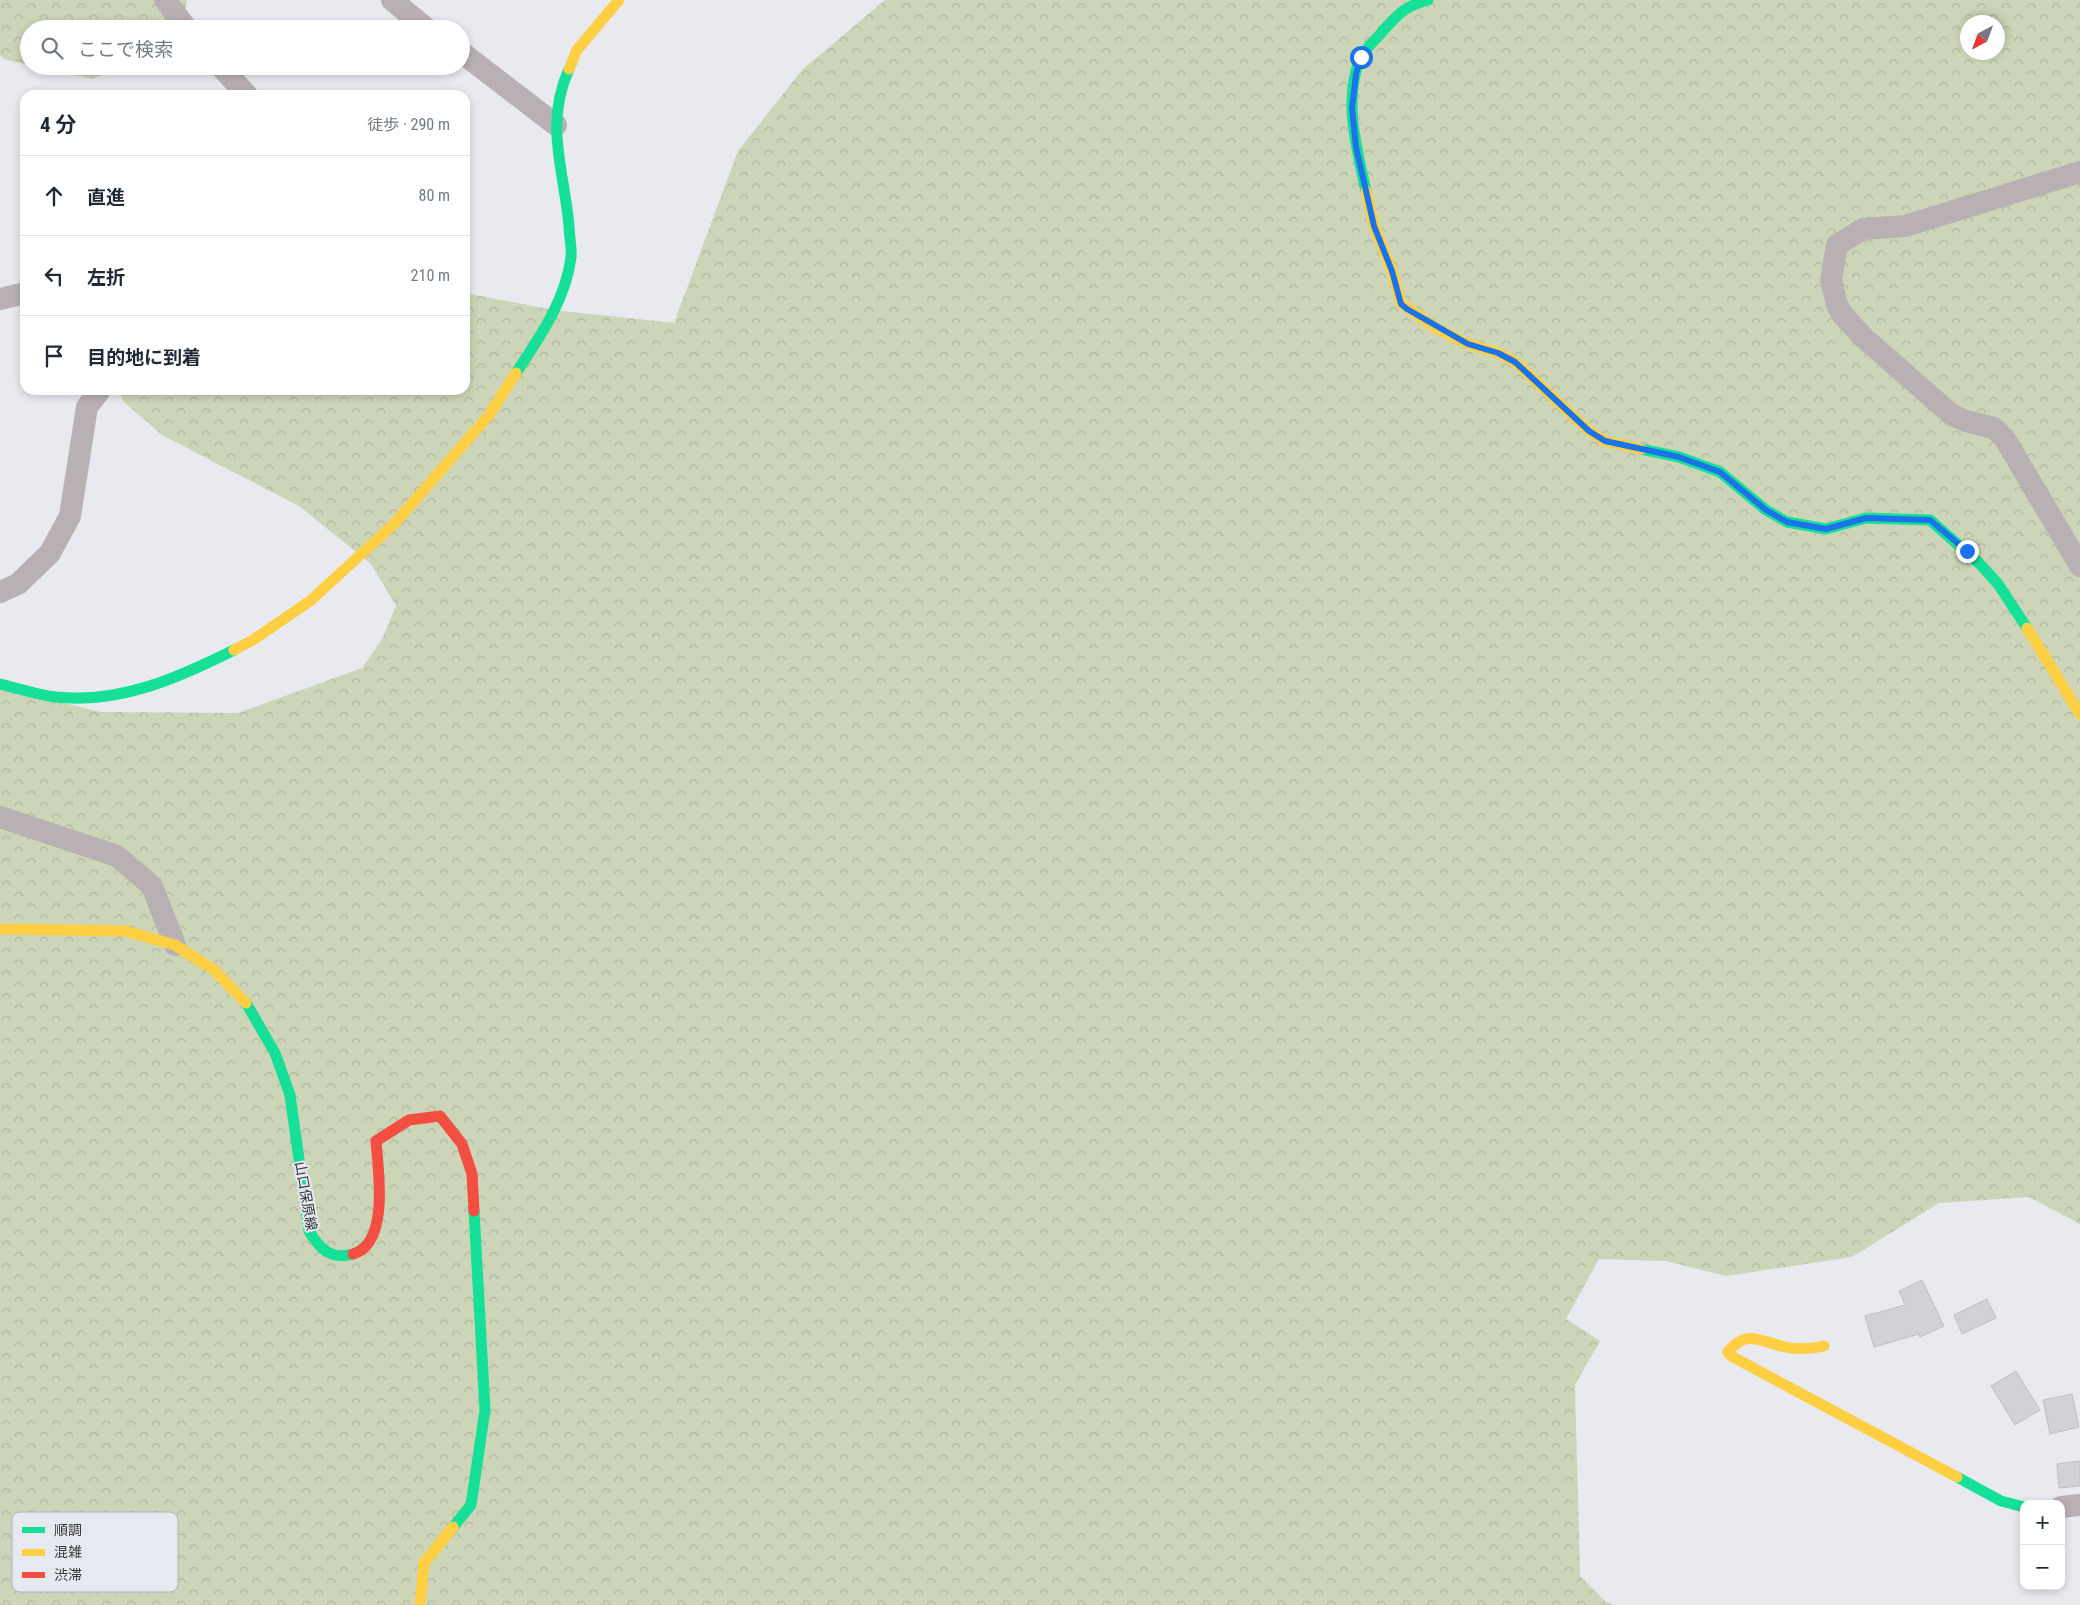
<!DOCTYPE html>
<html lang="ja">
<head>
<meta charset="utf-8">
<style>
	:root { --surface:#fff; --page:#f2f2f3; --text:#1f2937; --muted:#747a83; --line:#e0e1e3 }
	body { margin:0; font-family:"Roboto Condensed","Noto Sans JP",sans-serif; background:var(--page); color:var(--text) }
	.controls { position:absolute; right:15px; bottom:15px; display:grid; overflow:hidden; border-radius:10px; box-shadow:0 2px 8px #0003 }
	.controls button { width:45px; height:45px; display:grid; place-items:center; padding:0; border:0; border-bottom:1px solid var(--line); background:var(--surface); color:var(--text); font:25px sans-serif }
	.compass { position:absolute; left:1960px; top:15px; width:45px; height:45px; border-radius:50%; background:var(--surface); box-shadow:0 2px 8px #0003; rotate:221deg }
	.stop { position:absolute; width:15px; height:15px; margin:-11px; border:4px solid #1a73e8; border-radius:50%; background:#fff }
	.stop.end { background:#1a73e8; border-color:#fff; box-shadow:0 1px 5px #0008 }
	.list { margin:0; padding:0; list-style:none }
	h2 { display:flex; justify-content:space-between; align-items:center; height:65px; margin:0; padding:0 20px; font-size:21px }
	h2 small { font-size:16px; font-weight:400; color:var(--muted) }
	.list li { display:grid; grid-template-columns:32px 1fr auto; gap:15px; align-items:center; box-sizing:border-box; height:80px; padding:0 20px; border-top:1px solid var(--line) }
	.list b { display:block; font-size:19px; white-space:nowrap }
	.list em { font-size:16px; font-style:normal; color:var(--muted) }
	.icon { flex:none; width:28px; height:28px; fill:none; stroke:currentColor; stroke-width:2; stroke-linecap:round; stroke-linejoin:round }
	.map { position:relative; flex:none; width:2080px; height:1605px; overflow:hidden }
	.search { position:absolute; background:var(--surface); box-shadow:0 2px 8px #0003; left:20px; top:20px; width:450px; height:55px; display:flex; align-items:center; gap:12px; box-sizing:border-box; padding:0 18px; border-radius:28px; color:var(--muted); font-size:19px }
	.panel { position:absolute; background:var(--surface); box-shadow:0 2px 8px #0003; left:20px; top:90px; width:450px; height:305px; border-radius:15px }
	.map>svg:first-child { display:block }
</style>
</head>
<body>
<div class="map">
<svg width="2080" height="1605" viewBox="0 0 2080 1605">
	<defs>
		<pattern id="forest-crowns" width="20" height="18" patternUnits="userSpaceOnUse" patternTransform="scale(1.25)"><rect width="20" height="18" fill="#cdd5b8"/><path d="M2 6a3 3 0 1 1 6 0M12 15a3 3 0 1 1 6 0" fill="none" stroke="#b1b79f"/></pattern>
	</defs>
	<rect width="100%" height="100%" fill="#e9eaef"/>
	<g fill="url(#forest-crowns)" fill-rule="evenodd">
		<path d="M 0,0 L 187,0 L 185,13 L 169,29 L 29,29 L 29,65 L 4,59 L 0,55 Z"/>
		<path d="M 885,0 L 2080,0 L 2080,1224 L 2029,1197 L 1939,1203 L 1852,1257 L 1726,1276 L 1666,1261 L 1599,1259 L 1566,1319 L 1600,1341 L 1575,1385 L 1580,1576 L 1606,1602 L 1614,1605 L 0,1605 L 0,687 L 101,712 L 238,713 L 362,668 L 382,639 L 396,606 L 371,564 L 299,506 L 162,435 L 124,402 L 118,390 L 465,390 L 465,293 L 553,310 L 674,323 L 738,151 L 802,70 ZM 1968,22 L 1998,22 L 1998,52 L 1968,52 Z"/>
		<path d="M 35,66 L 127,66 L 92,79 Z"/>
	</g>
	<g fill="#d1d2d5" stroke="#c0c0c4">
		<path d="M 1922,1280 L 1944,1326 L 1920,1337 L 1919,1334 L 1874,1347 L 1865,1316 L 1905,1305 L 1899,1291 Z"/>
		<path d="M 1987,1299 L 1996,1318 L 1962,1334 L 1954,1315 Z"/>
		<path d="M 2016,1371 L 2040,1410 L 2015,1425 L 1991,1386 Z"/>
		<path d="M 2072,1394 L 2079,1427 L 2050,1434 L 2043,1400 Z"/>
		<path d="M 2080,1461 L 2080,1486 L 2059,1488 L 2057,1464 Z"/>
	</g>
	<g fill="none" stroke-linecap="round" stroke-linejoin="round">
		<g stroke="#b9b0b4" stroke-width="22">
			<path d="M 165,0 L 187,29"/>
			<path d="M 392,0 L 427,29"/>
			<path d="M 461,52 L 556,125"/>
			<path d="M 220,66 L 247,95"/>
			<path d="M 2080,172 L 1905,226 L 1863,229 L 1837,245 L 1831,280 L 1837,305 L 1842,314 L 1863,337 L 1952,415 L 1966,421 L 1994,428 L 2005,439 L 2080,566"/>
			<path d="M 0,299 L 25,293"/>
			<path d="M 0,592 L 18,584 L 50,553 L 70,516 L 87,407 L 100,390"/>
			<path d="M 0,817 L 117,856 L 152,886 L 175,945"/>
			<path d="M 2061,1507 L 2080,1505"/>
		</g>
		<g stroke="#16e098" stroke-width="11">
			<path d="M 1366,191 C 1357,149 1343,101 1360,59 C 1364,49 1376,40 1382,32 C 1398,14 1405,6 1428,0"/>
			<path d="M 516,373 C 539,338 566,300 571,257 C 572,247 569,236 569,226 C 564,169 544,125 569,69"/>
			<path d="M 1641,449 L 1679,457 L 1720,472 L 1766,510 L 1787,522 L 1826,529 L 1866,518 L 1930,520 L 1979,563 L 1998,584 L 2027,628"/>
			<path d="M 0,684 C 18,688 37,695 56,697 C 120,704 178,678 234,650"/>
			<path d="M 246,1003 L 275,1053 L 290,1095 L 309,1231 C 320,1250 332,1260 353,1254"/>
			<path d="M 1957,1477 L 2001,1501 L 2024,1507"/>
			<path d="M 453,1527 L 471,1505 L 485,1410 L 474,1211"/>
		</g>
		<g stroke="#ffcf43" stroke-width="11">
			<path d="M 569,69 L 577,50 L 619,0"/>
			<path d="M 1366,191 L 1374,226 L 1392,271 L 1401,303 L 1434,327 L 1468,344 L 1498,353 L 1515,362 L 1589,431 L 1605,441 L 1641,449"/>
			<path d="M 2027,628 L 2080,714"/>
			<path d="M 234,650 L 253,640 L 310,601 L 395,523 L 489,415 L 516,373"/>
			<path d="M 0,929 L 126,931 L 175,945 L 214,970 L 246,1003"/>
			<path d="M 1824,1346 C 1811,1349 1798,1350 1785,1347 C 1761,1342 1747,1328 1728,1352 L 1731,1356 L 1957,1477"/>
			<path d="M 420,1605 L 424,1563 L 453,1527"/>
		</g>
		<path stroke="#f24e42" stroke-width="11" d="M 353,1254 C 390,1244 378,1169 376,1141 L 409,1120 L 440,1116 L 462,1144 L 472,1174 L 474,1211"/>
	</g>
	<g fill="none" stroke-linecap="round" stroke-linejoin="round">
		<path stroke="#1a73e8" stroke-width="6" d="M 1361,57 L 1356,74 L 1352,108 L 1356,147 L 1374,226 L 1392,271 L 1401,304 L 1407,309 L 1468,344 L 1498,353 L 1515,362 L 1589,431 L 1605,441 L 1679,457 L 1720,472 L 1766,510 L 1787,522 L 1826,529 L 1866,518 L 1930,520 L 1967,551"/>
	</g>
	<g text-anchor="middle" stroke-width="4" stroke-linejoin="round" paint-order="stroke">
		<g font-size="14" fill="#353639" stroke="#e7e9f1">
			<text transform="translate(306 1196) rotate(80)" y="5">山口保原線</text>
		</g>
	</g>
	<rect x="12" y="1512" width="166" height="80" rx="8" fill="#e7e9f1" stroke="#b2b3ba" stroke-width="1"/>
	<rect x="22" y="1527" width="23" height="6" fill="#16e098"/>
	<rect x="22" y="1549" width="23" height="7" fill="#ffcf43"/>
	<rect x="22" y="1572" width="23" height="6" fill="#f24e42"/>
	<g font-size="14" fill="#353639">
		<text x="54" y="1535">順調</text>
		<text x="54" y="1557">混雑</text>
		<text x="54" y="1580">渋滞</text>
	</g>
</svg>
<div class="controls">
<button>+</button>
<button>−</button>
</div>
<svg class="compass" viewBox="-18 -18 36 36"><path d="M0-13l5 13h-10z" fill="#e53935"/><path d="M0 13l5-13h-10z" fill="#747a83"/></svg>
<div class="stop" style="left:1361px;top:57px"></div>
<div class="stop end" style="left:1967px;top:551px"></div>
<div class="search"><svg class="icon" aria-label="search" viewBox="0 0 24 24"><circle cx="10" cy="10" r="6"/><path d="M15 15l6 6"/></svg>ここで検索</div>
<section class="panel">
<h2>4 分<small>徒歩 · 290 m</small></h2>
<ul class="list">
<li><svg class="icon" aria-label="ahead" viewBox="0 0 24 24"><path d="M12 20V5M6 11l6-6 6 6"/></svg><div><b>直進</b></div><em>80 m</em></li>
<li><svg class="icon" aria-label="left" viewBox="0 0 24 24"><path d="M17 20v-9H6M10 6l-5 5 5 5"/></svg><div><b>左折</b></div><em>210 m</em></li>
<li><svg class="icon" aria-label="arrive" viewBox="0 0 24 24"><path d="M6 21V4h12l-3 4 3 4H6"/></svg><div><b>目的地に到着</b></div></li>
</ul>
</section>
</div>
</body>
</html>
